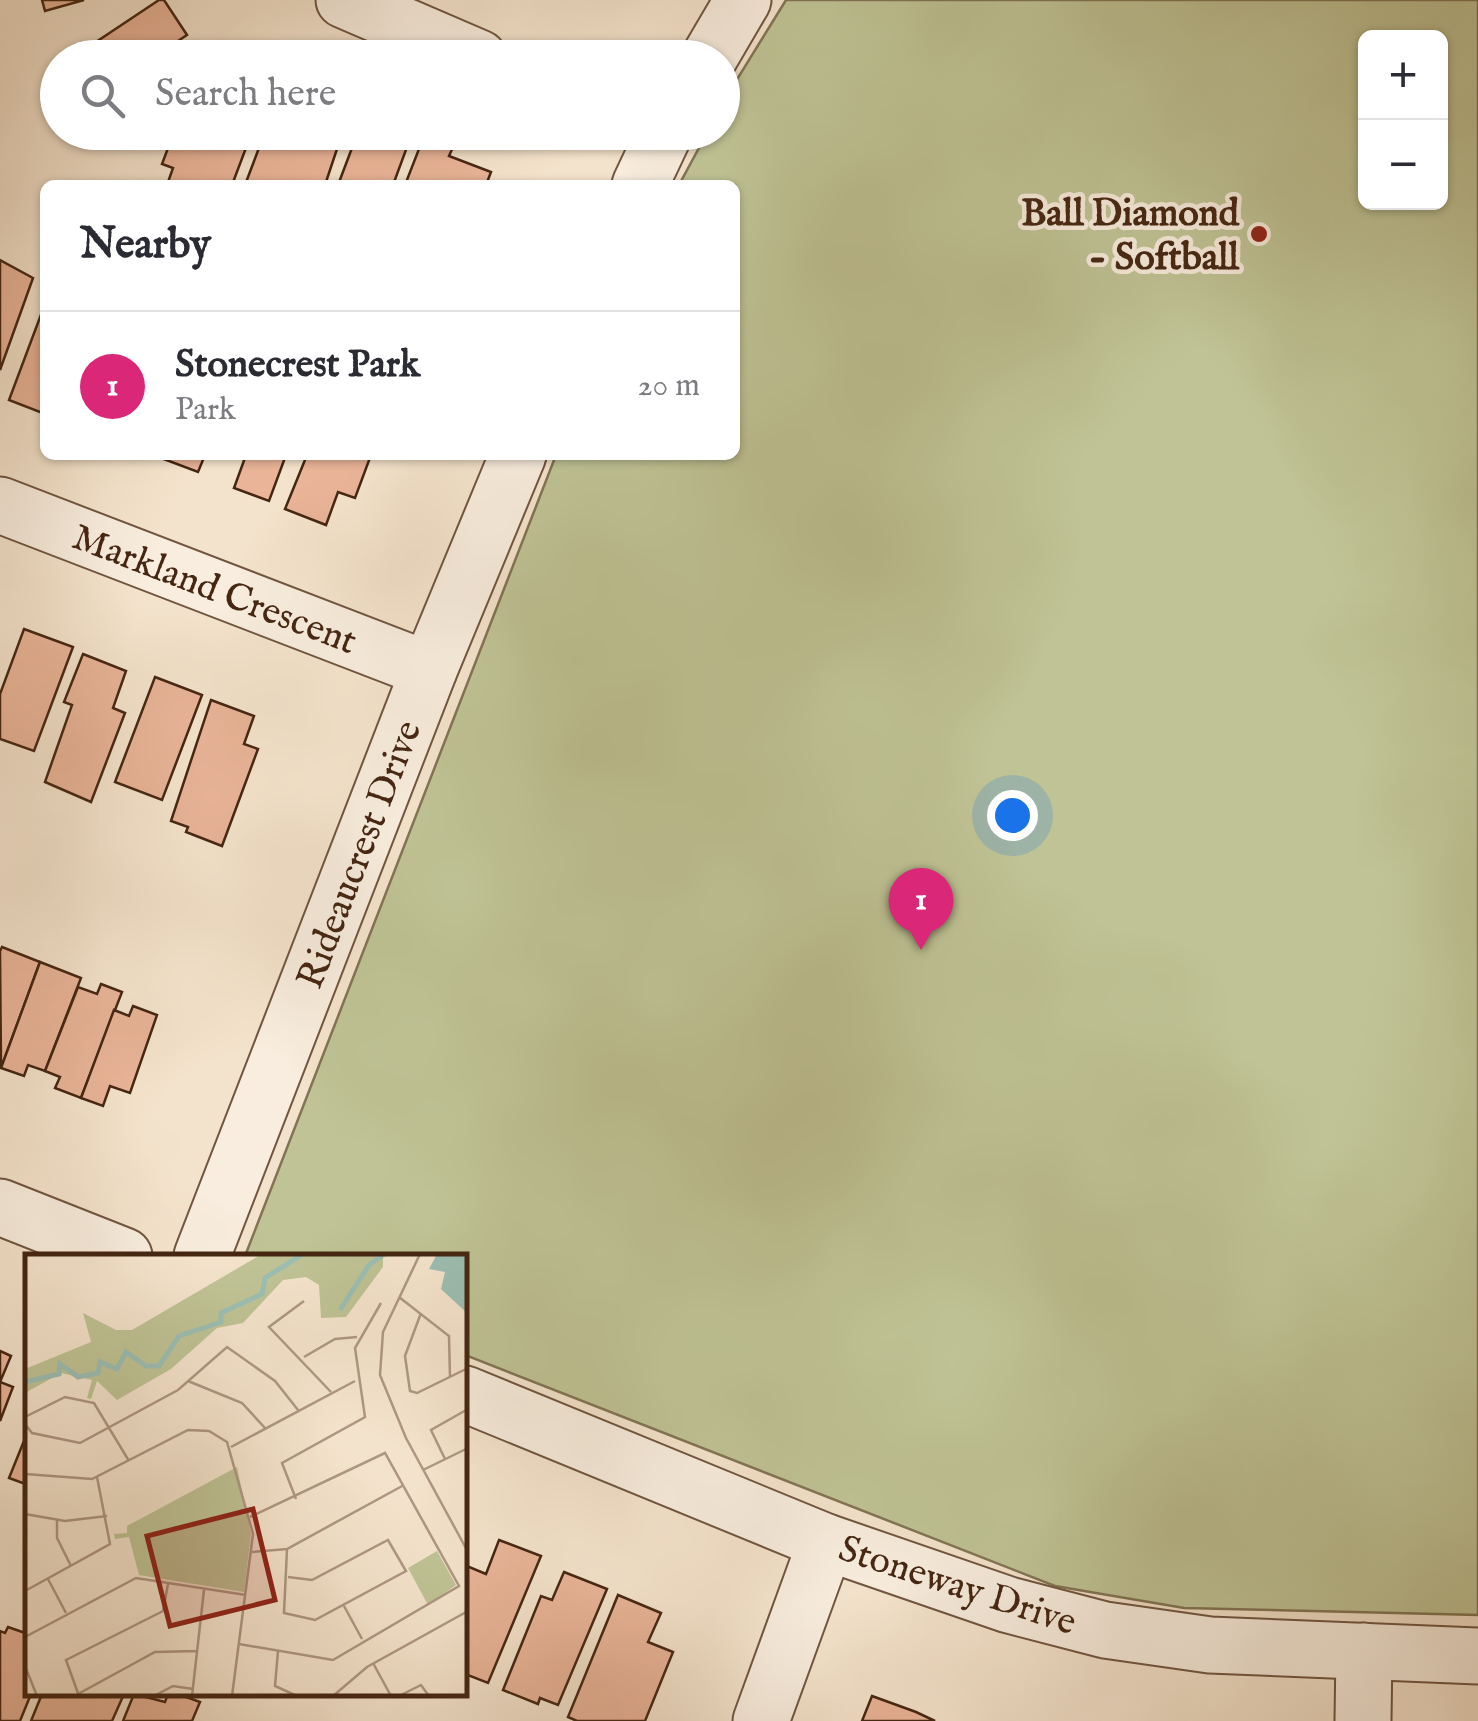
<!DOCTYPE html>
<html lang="en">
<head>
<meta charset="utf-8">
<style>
	:root { --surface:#fff; --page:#f7f7f7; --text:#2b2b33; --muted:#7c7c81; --line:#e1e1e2; --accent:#db2777 }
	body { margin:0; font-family:"IM FELL English",serif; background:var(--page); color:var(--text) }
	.controls { position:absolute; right:30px; top:30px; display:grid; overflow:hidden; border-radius:15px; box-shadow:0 2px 8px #0004 }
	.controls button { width:90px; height:90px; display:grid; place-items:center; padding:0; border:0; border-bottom:2px solid var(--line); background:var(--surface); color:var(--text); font:50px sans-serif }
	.you { position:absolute; left:1012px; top:815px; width:35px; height:35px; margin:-25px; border:8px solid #fff; border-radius:50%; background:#1a73e8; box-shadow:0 0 0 15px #1a73e833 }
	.badge { display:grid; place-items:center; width:65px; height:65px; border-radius:50%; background:var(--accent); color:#fff; font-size:32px; font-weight:700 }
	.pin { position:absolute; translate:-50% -82px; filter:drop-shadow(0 2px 5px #0008) }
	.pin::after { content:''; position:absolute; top:52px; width:35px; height:30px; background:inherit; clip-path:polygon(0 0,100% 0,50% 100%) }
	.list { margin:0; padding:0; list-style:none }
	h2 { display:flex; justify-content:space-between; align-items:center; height:130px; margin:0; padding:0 40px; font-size:42px }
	h2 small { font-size:32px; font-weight:400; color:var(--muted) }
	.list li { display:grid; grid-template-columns:65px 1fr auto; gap:30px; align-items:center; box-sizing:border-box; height:150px; padding:0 40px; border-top:2px solid var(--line) }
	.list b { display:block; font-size:38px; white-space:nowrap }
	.list p { margin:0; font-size:32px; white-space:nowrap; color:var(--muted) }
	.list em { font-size:32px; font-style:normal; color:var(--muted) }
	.icon { flex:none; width:55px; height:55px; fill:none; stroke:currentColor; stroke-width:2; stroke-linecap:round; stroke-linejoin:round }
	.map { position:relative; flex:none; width:1478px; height:1721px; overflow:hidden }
	.search { position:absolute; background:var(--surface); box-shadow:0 2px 8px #0004; left:40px; top:40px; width:700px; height:110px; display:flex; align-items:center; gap:25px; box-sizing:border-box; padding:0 35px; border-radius:55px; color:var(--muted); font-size:38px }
	.panel { position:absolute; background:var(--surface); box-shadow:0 2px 8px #0004; left:40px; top:180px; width:700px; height:280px; border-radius:15px }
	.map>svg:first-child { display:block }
</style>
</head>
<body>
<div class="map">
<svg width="1478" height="1721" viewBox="0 0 1478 1721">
	<rect width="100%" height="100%" fill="#f4e3cc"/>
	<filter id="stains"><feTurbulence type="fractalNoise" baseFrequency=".002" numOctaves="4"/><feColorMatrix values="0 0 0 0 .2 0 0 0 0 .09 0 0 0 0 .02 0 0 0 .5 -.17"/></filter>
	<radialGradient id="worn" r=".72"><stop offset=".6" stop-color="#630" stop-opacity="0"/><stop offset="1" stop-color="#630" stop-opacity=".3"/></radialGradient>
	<path fill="#bfc395" stroke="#827454" stroke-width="2.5" fill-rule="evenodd" d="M 786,0 L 1478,0 L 1478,1615 L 1184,1608 L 1055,1586 L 465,1355 L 465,1256 L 245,1256 L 556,455 L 735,455 L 735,185 L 679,185 L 707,133 L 722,132 L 723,102 ZM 1366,38 L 1440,38 L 1440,202 L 1366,202 Z"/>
	<g fill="#e9b498" stroke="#452612" stroke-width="2.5">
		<path d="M 42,0 L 84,0 L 45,11 Z"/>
		<path d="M 159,0 L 164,0 L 187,35 L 160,53 L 163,58 L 72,58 Z"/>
		<path d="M 174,132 L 252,132 L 232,185 L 167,185 L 173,168 L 162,164 Z"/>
		<path d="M 265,132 L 315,132 L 313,137 L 338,146 L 325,185 L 245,185 Z"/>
		<path d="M 358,132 L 394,132 L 410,139 L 393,185 L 338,185 Z"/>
		<path d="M 424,136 L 453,147 L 449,156 L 491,172 L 486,185 L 405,185 Z"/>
		<path d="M 0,260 L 33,278 L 0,370 Z"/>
		<path d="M 45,304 L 45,414 L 9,400 Z"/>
		<path d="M 153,455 L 205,455 L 198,472 Z"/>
		<path d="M 246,455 L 286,455 L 269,501 L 234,488 Z"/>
		<path d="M 307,455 L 371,455 L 355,498 L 338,492 L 326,525 L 285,509 Z"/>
		<path d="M 24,629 L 73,647 L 34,751 L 0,739 L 0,694 Z"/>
		<path d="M 83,654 L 126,671 L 113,708 L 125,713 L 91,802 L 45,782 L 72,705 L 64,702 Z"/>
		<path d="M 155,677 L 202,695 L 162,800 L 115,782 Z"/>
		<path d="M 211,700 L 254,716 L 244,744 L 258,749 L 222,846 L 186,832 L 188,827 L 171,821 Z"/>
		<path d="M 2,947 L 40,962 L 1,1068 L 0,951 Z"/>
		<path d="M 40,962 L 81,978 L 45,1071 L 28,1065 L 24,1076 L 1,1068 Z"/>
		<path d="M 101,984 L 122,992 L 81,1098 L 55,1088 L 60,1077 L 45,1071 L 78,987 L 97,994 Z"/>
		<path d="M 133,1006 L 157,1015 L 130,1093 L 110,1086 L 103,1106 L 81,1098 L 114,1010 L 129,1016 Z"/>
		<path d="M 0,1351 L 11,1356 L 0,1382 L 13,1387 L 0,1421 Z"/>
		<path d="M 28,1431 L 28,1485 L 9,1478 Z"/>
		<path d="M 499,1540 L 541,1556 L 488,1683 L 465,1674 L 465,1570 L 467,1566 L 486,1574 Z"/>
		<path d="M 564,1572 L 607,1589 L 558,1705 L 540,1698 L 538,1704 L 503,1690 L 541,1596 L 552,1600 Z"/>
		<path d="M 618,1595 L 661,1613 L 648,1642 L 673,1652 L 645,1721 L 577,1721 L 568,1717 Z"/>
		<path d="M 8,1627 L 28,1634 L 28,1694 L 31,1694 L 20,1721 L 0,1721 L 0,1631 L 5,1633 Z"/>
		<path d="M 42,1694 L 124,1694 L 112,1721 L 31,1721 Z"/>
		<path d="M 134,1694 L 165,1702 L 168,1694 L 178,1694 L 200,1702 L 192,1721 L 123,1721 Z"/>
		<path d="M 872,1696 L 916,1712 L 935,1721 L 862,1721 Z"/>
	</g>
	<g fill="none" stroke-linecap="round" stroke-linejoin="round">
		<g stroke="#715540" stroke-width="59">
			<g id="minor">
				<path d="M 344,0 L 479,58"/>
				<path d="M 709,58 L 743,0"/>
				<path d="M 640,185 L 665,132"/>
				<path d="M 0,505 L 429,670"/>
				<path d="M 0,1207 L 124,1256"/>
				<path d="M 202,1256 L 429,670 L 518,455"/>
				<path d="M 465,1394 L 826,1542 L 1009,1605 L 1105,1630 L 1210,1645 L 1478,1656"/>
				<path d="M 761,1721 L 826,1542"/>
				<path d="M 1363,1721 L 1364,1651"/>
			</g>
		</g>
		<use href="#minor" stroke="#f8edde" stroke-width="55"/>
	</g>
	<circle fill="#8f2418" stroke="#f8edde" stroke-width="4" cx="1259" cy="234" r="10"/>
	<g text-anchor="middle" stroke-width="9" stroke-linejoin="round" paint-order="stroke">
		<g font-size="38" font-weight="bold" fill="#452612" stroke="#f8edde" text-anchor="end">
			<text x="1239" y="225">Ball Diamond<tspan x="1239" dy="44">- Softball</tspan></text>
		</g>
		<g font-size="38" fill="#452612" stroke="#f8edde">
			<text transform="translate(215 588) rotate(21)" y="13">Markland Crescent</text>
			<text transform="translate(358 854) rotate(-69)" y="13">Rideaucrest Drive</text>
			<text transform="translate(958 1584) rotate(18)" y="13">Stoneway Drive</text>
		</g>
	</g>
	<g transform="translate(25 1254)">
		<rect width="442" height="442" fill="#f4e3cc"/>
		<path d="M 237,0 L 358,0 L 358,13 L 321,63 L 296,64 L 294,31 L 281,23 L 258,26 L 218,69 L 192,74 L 146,115 L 92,146 L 72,127 L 66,145 L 62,144 L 67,126 L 36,119 L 0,139 L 0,115 L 66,88 L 58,59 L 91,76 L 107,76 ZM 212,213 L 226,280 L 219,338 L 114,321 L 104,283 L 90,285 L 89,280 L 102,279 L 102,272 ZM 412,297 L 431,331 L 403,351 L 383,314 Z" fill="#bfc395"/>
		<path d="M 412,0 L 442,0 L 442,59 L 416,35 L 420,18 L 404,15 Z" fill="#9cbeb2"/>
		<path fill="none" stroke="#9cbeb2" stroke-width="5" d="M 315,56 L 344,11 L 359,0M 0,128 L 34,120 L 35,110 L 53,123 L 73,119 L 75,108 L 92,115 L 101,98 L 121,112 L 134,112 L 154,82 L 196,68 L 196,59 L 237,40 L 240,24 L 278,0"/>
		<path fill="none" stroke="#ae9782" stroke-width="2.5" d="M 395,0 L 358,78 L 355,121 L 381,184 L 443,298M 374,43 L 424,82 L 425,123M 279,47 L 244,73 L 306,138M 396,59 L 380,102 L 385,137 L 392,139 L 443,114M 279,103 L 310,85 L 332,83M 163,127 L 217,149 L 240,174M 0,163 L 40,143 L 69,149 L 104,207M 0,170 L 7,179 L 55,189 L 153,136 L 202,93 L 250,127 L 273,156M 206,193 L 330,127M 420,205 L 406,176 L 443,155M 398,216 L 443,194M 0,220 L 67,225 L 163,176 L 184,177 L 202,188 L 228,280 L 207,442M 271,245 L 257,209 L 340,163 L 330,94 L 356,49M 0,260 L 40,267 L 82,262M 32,266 L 32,284 L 46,312M 262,295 L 259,359 L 290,366 L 381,317 L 363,286 L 287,326 L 263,323M 227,298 L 262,295 L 379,231M 23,325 L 41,359M 0,337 L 85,290 L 72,223M 319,352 L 337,385M 0,383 L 111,324 L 221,341M 214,390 L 308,406 L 434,332 L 360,199 L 225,263M 253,397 L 250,432 L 272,442M 348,409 L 366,442M 0,412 L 12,442M 53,440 L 130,398 L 172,397M 54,442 L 41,406 L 138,357 L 143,330M 129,442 L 148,432 L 168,435M 167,442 L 179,336M 308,442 L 342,413 L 443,357M 374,442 L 396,431 L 404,442"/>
		<path fill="#8f2418" fill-opacity="0.15" stroke="#8f2418" stroke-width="5" d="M 228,255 L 250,346 L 145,372 L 122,282 Z"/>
		<rect width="442" height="442" fill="none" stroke="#452612" stroke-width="5"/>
	</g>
	<rect width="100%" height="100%" filter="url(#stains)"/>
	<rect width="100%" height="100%" fill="url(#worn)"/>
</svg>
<div class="controls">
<button>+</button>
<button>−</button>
</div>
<div class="you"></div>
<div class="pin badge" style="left:921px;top:950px">1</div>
<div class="search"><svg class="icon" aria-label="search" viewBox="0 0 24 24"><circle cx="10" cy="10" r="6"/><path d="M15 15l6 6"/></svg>Search here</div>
<section class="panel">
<h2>Nearby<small></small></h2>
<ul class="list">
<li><span class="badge">1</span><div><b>Stonecrest Park</b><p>Park</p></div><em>20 m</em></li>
</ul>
</section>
</div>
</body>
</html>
